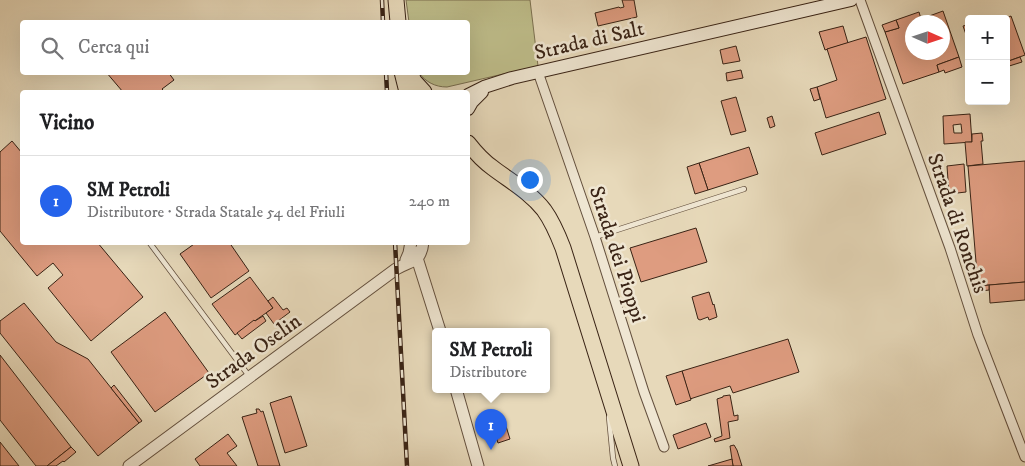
<!DOCTYPE html>
<html lang="it">
<head>
<meta charset="utf-8">
<style>
	:root { --surface:#fff; --page:#f2f2f2; --text:#202124; --muted:#757577; --line:#e0e0e0; --accent:#2563eb }
	body { margin:0; font-family:"IM FELL DW Pica",serif; background:var(--page); color:var(--text) }
	.controls { position:absolute; right:15px; top:15px; display:grid; overflow:hidden; border-radius:5px; box-shadow:0 5px 20px #0002 }
	.controls button { width:45px; height:45px; display:grid; place-items:center; padding:0; border:0; border-bottom:1px solid var(--line); background:var(--surface); color:var(--text); font:25px sans-serif }
	.compass { position:absolute; left:905px; top:15px; width:45px; height:45px; border-radius:50%; background:var(--surface); box-shadow:0 5px 20px #0002; rotate:93deg }
	.you { position:absolute; left:529px; top:179px; width:18px; height:18px; margin:-12px; border:4px solid #fff; border-radius:50%; background:#1a73e8; box-shadow:0 0 0 8px #1a73e833 }
	.badge { display:grid; place-items:center; width:32px; height:32px; border-radius:50%; background:var(--accent); color:#fff; font-size:16px; font-weight:700 }
	.pin { position:absolute; translate:-50% -41px; filter:drop-shadow(0 1px 2px #0008) }
	.pin::after { content:''; position:absolute; top:26px; width:18px; height:15px; background:inherit; clip-path:polygon(0 0,100% 0,50% 100%) }
	.popup { position:absolute; left:432px; top:328px; width:118px; height:65px; box-sizing:border-box; display:grid; place-content:center; border-radius:5px; background:var(--surface); filter:drop-shadow(0 1px 4px #0005); font-size:16px; white-space:nowrap; color:var(--muted) }
	.popup b { font-size:19px; color:var(--text) }
	.popup::after { content:''; position:absolute; left:50%; top:100%; margin-left:-10px; border:10px solid transparent; border-top-color:var(--surface) }
	.list { margin:0; padding:0; list-style:none }
	h2 { display:flex; justify-content:space-between; align-items:center; height:65px; margin:0; padding:0 20px; font-size:21px }
	h2 small { font-size:16px; font-weight:400; color:var(--muted) }
	.list li { display:grid; grid-template-columns:32px 1fr auto; gap:15px; align-items:center; box-sizing:border-box; height:90px; padding:0 20px; border-top:1px solid var(--line) }
	.list b { display:block; font-size:19px; white-space:nowrap }
	.list p { margin:0; font-size:16px; white-space:nowrap; color:var(--muted) }
	.list em { font-size:16px; font-style:normal; color:var(--muted) }
	.icon { flex:none; width:28px; height:28px; fill:none; stroke:currentColor; stroke-width:2; stroke-linecap:round; stroke-linejoin:round }
	.map { position:relative; flex:none; width:1025px; height:466px; overflow:hidden }
	.search { position:absolute; background:var(--surface); box-shadow:0 5px 20px #0002; left:20px; top:20px; width:450px; height:55px; display:flex; align-items:center; gap:12px; box-sizing:border-box; padding:0 18px; border-radius:5px; color:var(--muted); font-size:19px }
	.panel { position:absolute; background:var(--surface); box-shadow:0 5px 20px #0002; left:20px; top:90px; width:450px; height:155px; border-radius:5px }
	.map>svg:first-child { display:block }
</style>
</head>
<body>
<div class="map">
<svg width="1025" height="466" viewBox="0 0 1025 466">
	<rect width="100%" height="100%" fill="#e7d9ba"/>
	<filter id="stains"><feTurbulence type="fractalNoise" baseFrequency=".004" numOctaves="4"/><feColorMatrix values="0 0 0 0 .2 0 0 0 0 .09 0 0 0 0 .02 0 0 0 .5 -.17"/></filter>
	<radialGradient id="worn" r=".72"><stop offset=".6" stop-color="#630" stop-opacity="0"/><stop offset="1" stop-color="#630" stop-opacity=".3"/></radialGradient>
	<path fill="#bebd8a" stroke="#7c7050" d="M 406,0 L 530,0 L 538,66 L 447,87 C 435,87 426,82 419,73 L 468,72 L 468,22 L 409,22 Z"/>
	<g fill="#de9c80" stroke="#392315" fill-rule="evenodd">
		<path d="M 622,0 L 634,0 L 637,17 L 598,26 L 595,13 L 619,7 L 620,8 L 624,7 Z"/>
		<path d="M 943,11 L 959,57 L 937,65 L 939,72 L 903,84 L 885,32 L 899,28 L 896,20 L 919,12 L 921,19 ZM 912,22 L 942,22 L 942,52 L 912,52 Z"/>
		<path d="M 1011,16 L 1025,55 L 1006,62 L 1006,19 L 1004,19 Z"/>
		<path d="M 896,20 L 899,28 L 885,32 L 882,25 Z"/>
		<path d="M 967,25 L 969,32 L 969,43 L 963,26 Z"/>
		<path d="M 843,26 L 848,43 L 825,50 L 819,32 Z"/>
		<path d="M 866,37 L 886,99 L 826,118 L 817,87 L 837,80 L 827,49 Z"/>
		<path d="M 736,46 L 740,61 L 723,64 L 720,50 Z"/>
		<path d="M 959,57 L 962,67 L 945,73 L 944,70 L 939,72 L 937,65 Z"/>
		<path d="M 1020,57 L 1022,62 L 1006,67 L 1006,62 Z"/>
		<path d="M 741,70 L 743,78 L 727,81 L 726,73 Z"/>
		<path d="M 106,72 L 168,72 L 174,80 L 162,89 L 165,92 L 123,92 Z"/>
		<path d="M 817,87 L 820,99 L 814,101 L 810,89 Z"/>
		<path d="M 736,97 L 746,131 L 731,135 L 721,101 Z"/>
		<path d="M 879,112 L 886,134 L 822,155 L 815,133 Z"/>
		<path d="M 970,114 L 972,142 L 944,144 L 943,116 ZM 961,124 L 962,133 L 954,133 L 953,125 Z"/>
		<path d="M 772,116 L 775,126 L 770,128 L 767,118 Z"/>
		<path d="M 982,133 L 983,141 L 981,141 L 983,164 L 967,166 L 965,142 L 972,142 L 972,134 Z"/>
		<path d="M 12,141 L 22,153 L 22,242 L 97,242 L 143,297 L 91,341 L 48,288 L 63,275 L 53,263 L 37,276 L 0,231 L 0,152 Z"/>
		<path d="M 749,147 L 758,174 L 708,190 L 699,163 Z"/>
		<path d="M 1025,161 L 1025,282 L 978,286 L 968,166 Z"/>
		<path d="M 699,163 L 708,190 L 695,194 L 687,167 Z"/>
		<path d="M 964,164 L 966,192 L 949,194 L 947,166 Z"/>
		<path d="M 696,228 L 707,262 L 641,282 L 630,248 Z"/>
		<path d="M 197,242 L 229,242 L 249,271 L 211,298 L 180,254 Z"/>
		<path d="M 250,277 L 273,308 L 235,335 L 212,304 Z"/>
		<path d="M 1025,282 L 1025,300 L 990,303 L 989,285 Z"/>
		<path d="M 989,285 L 989,290 L 981,291 L 981,286 Z"/>
		<path d="M 709,292 L 713,305 L 714,304 L 717,317 L 709,320 L 708,317 L 700,320 L 698,319 L 692,297 Z"/>
		<path d="M 273,297 L 283,310 L 287,308 L 290,312 L 274,324 L 266,313 L 273,308 L 268,301 Z"/>
		<path d="M 24,303 L 56,342 L 88,359 L 139,423 L 98,456 L 0,333 L 0,321 Z"/>
		<path d="M 165,312 L 209,373 L 155,412 L 111,352 Z"/>
		<path d="M 263,316 L 266,321 L 242,339 L 237,333 L 254,320 L 255,321 Z"/>
		<path d="M 788,339 L 799,372 L 733,393 L 730,386 L 690,399 L 682,371 Z"/>
		<path d="M 0,355 L 71,447 L 47,466 L 36,466 L 0,420 Z"/>
		<path d="M 682,371 L 691,400 L 676,405 L 666,376 Z"/>
		<path d="M 114,385 L 142,421 L 139,423 L 111,388 Z"/>
		<path d="M 730,395 L 734,416 L 738,415 L 738,420 L 728,422 L 730,438 L 715,442 L 714,439 L 722,436 L 717,399 L 723,397 L 723,396 Z"/>
		<path d="M 291,396 L 307,446 L 285,453 L 270,403 Z"/>
		<path d="M 256,409 L 259,409 L 261,412 L 263,411 L 280,466 L 258,466 L 242,417 L 257,413 Z"/>
		<path d="M 505,423 L 510,439 L 498,443 L 493,427 Z"/>
		<path d="M 706,423 L 711,437 L 678,449 L 673,435 Z"/>
		<path d="M 228,434 L 237,446 L 227,453 L 237,466 L 200,466 L 195,459 Z"/>
		<path d="M 0,442 L 19,466 L 0,466 Z"/>
		<path d="M 734,445 L 737,450 L 742,466 L 733,466 L 730,446 Z"/>
		<path d="M 71,447 L 76,452 L 64,462 L 63,461 L 56,466 L 47,466 Z"/>
		<path d="M 732,459 L 733,466 L 708,466 Z"/>
	</g>
	<g fill="none" stroke-linecap="round" stroke-linejoin="round">
		<g stroke="#64503e" stroke-width="6">
			<g id="service">
				<path d="M 595,237 L 744,189"/>
				<path d="M 149,242 L 249,376"/>
				<path d="M 609,417 L 613,458 L 615,466"/>
			</g>
		</g>
		<g stroke="#64503e" stroke-width="11">
			<g id="minor">
				<path d="M 860,0 L 950,248 L 978,335 L 1025,457"/>
				<path d="M 538,72 L 595,237 L 644,392 L 664,447"/>
			</g>
		</g>
		<g stroke="#64503e" stroke-width="13">
			<g id="tertiary">
				<path d="M 417,252 L 417,258 L 440,331"/>
				<path d="M 406,260 L 409,253 L 411,242"/>
				<path d="M 456,389 L 478,466"/>
				<path d="M 129,466 L 396,269 C 411,260 421,263 423,242"/>
			</g>
		</g>
		<g stroke="#392315" stroke-width="14">
			<g id="secondary">
				<path d="M 468,95 L 484,87 L 512,78 L 851,0"/>
				<path d="M 468,109 L 472,102 L 482,92"/>
			</g>
		</g>
		<g stroke="#392315" stroke-width="17">
			<g id="primary">
				<path d="M 396,0 L 398,22"/>
				<path d="M 402,72 L 407,92"/>
				<path d="M 410,72 L 414,81 L 424,92"/>
				<path d="M 468,143 C 475,152 483,161 493,168 C 510,181 530,192 544,210 C 552,221 558,235 563,248 L 631,466"/>
			</g>
		</g>
		<use href="#service" stroke="#efe6d2" stroke-width="4.5"/>
		<use href="#minor" stroke="#efe6d2" stroke-width="9"/>
		<use href="#tertiary" stroke="#efe6d2" stroke-width="11"/>
		<use href="#secondary" stroke="#efe6d2" stroke-width="12"/>
		<use href="#primary" stroke="#e7d9ba" stroke-width="15"/>
		<g stroke="#392315" stroke-width="4.5">
			<g id="rail">
				<path d="M 382,0 L 383,22"/>
				<path d="M 386,72 L 387,92"/>
				<path d="M 395,242 L 407,466"/>
			</g>
		</g>
		<use href="#rail" stroke="#efe6d2" stroke-width="2.5" stroke-dasharray="8" stroke-linecap="butt"/>
	</g>
	<g text-anchor="middle" stroke-width="5" stroke-linejoin="round" paint-order="stroke">
		<g font-size="21" fill="#392315" stroke="#efe6d2">
			<text transform="translate(589 40) rotate(-13)" y="7">Strada di Salt</text>
			<text transform="translate(958 223) rotate(71)" y="7">Strada di Ronchis</text>
			<text transform="translate(618 254) rotate(72)" y="7">Strada dei Pioppi</text>
			<text transform="translate(253 351) rotate(-36)" y="7">Strada Oselin</text>
		</g>
	</g>
	<rect width="100%" height="100%" filter="url(#stains)"/>
	<rect width="100%" height="100%" fill="url(#worn)"/>
</svg>
<div class="controls">
<button>+</button>
<button>−</button>
</div>
<svg class="compass" viewBox="-18 -18 36 36"><path d="M0-13l5 13h-10z" fill="#e53935"/><path d="M0 13l5-13h-10z" fill="#757577"/></svg>
<div class="you"></div>
<div class="pin badge" style="left:491px;top:450px">1</div>
<div class="popup"><b>SM Petroli</b>Distributore</div>
<div class="search"><svg class="icon" aria-label="search" viewBox="0 0 24 24"><circle cx="10" cy="10" r="6"/><path d="M15 15l6 6"/></svg>Cerca qui</div>
<section class="panel">
<h2>Vicino<small></small></h2>
<ul class="list">
<li><span class="badge">1</span><div><b>SM Petroli</b><p>Distributore · Strada Statale 54 del Friuli</p></div><em>240 m</em></li>
</ul>
</section>
</div>
</body>
</html>
